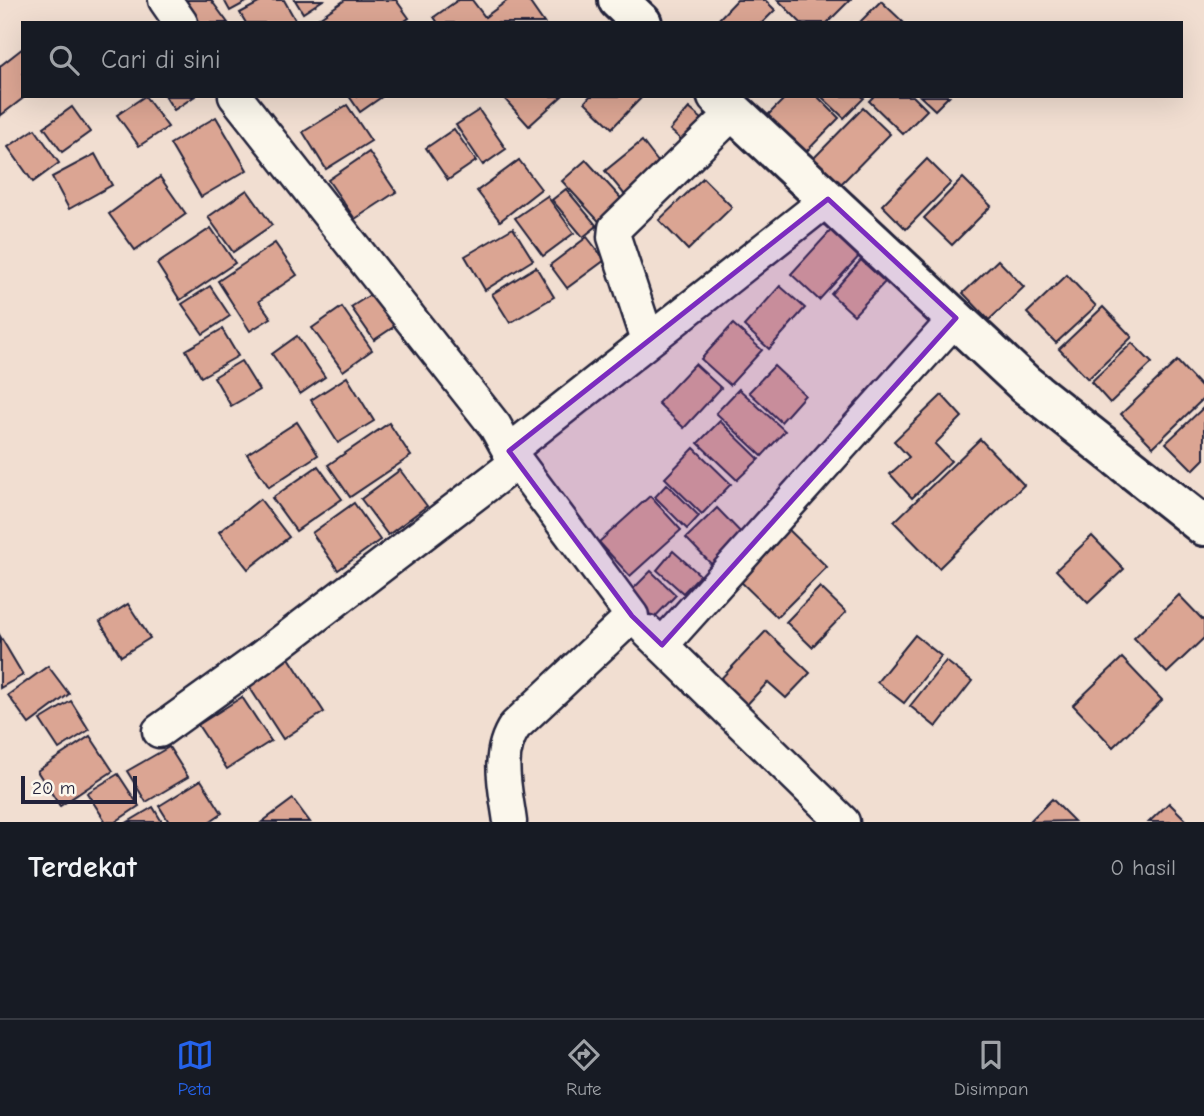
<!DOCTYPE html>
<html lang="id">
<head>
<meta charset="utf-8">
<style>
	:root { --surface:#171b24; --page:#242831; --text:#f1f3f6; --muted:#9ea1a6; --line:#363941; --accent:#2563eb }
	body { margin:0; font-family:"Comic Neue",sans-serif; background:var(--page); color:var(--text) }
	.scale { position:absolute; left:21px; bottom:18px; width:116px; box-sizing:border-box; padding-left:7px; border:4px solid #22223b; border-top:0; font-size:19px; line-height:24px; white-space:nowrap; color:#22223b; -webkit-text-stroke:5px #fbf7ec; paint-order:stroke }
	.list { margin:0; padding:0; list-style:none }
	h2 { display:flex; justify-content:space-between; align-items:center; height:91px; margin:0; padding:0 28px; font-size:30px }
	h2 small { font-size:23px; font-weight:400; color:var(--muted) }
	.icon { flex:none; width:38px; height:38px; fill:none; stroke:currentColor; stroke-width:2; stroke-linecap:round; stroke-linejoin:round }
	.map { position:relative; flex:none; width:1204px; height:822px; overflow:hidden }
	.search { position:absolute; background:var(--surface); box-shadow:0 7px 28px #0002; left:21px; right:21px; top:21px; height:77px; display:flex; align-items:center; gap:18px; box-sizing:border-box; padding:0 24px; border-radius:0px; color:var(--muted); font-size:26px }
	.sheet { height:196px; background:var(--surface) }
	nav { display:flex; justify-content:space-around; align-items:center; box-sizing:border-box; height:98px; border-top:2px solid var(--line); background:var(--surface); font-size:19px; color:var(--muted) }
	nav a { display:grid; justify-items:center; gap:4px }
	nav .on { color:var(--accent) }
	.map>svg:first-child { display:block }
</style>
</head>
<body>
<div class="map">
<svg width="1204" height="822" viewBox="0 0 1204 822">
	<rect width="100%" height="100%" fill="#f1ded1"/>
	<filter id="ink" filterUnits="userSpaceOnUse"><feTurbulence type="fractalNoise" baseFrequency=".0143" numOctaves="2"/><feDisplacementMap in="SourceGraphic" scale="14" xChannelSelector="R" yChannelSelector="G"/><feConvolveMatrix kernelMatrix="1 2 1 2 8 2 1 2 1" color-interpolation-filters="sRGB"/></filter>
	<g filter="url(#ink)">
		<g fill="#dba593" stroke="#22223b" stroke-width="2">
			<path d="M 171,0 L 211,0 L 228,23 L 188,23 Z"/>
			<path d="M 224,0 L 250,0 L 230,11 Z"/>
			<path d="M 264,0 L 284,0 L 297,23 L 246,23 L 240,13 Z"/>
			<path d="M 295,0 L 323,0 L 303,13 Z"/>
			<path d="M 345,0 L 396,0 L 409,18 L 402,23 L 323,23 L 319,18 Z"/>
			<path d="M 458,0 L 472,0 L 485,17 L 508,0 L 528,0 L 544,23 L 438,23 L 434,17 Z"/>
			<path d="M 737,0 L 765,0 L 775,10 L 762,23 L 715,23 Z"/>
			<path d="M 778,0 L 850,0 L 827,23 L 801,23 Z"/>
			<path d="M 881,1 L 904,23 L 859,23 Z"/>
			<path d="M 23,48 L 23,96 L 26,96 L 0,116 L 0,66 Z"/>
			<path d="M 145,96 L 168,127 L 139,146 L 117,115 Z"/>
			<path d="M 165,96 L 195,96 L 174,110 Z"/>
			<path d="M 349,96 L 383,96 L 360,112 Z"/>
			<path d="M 502,96 L 562,96 L 529,126 Z"/>
			<path d="M 590,96 L 643,96 L 612,128 L 585,102 Z"/>
			<path d="M 787,96 L 817,96 L 839,118 L 803,155 L 766,117 Z"/>
			<path d="M 821,96 L 861,96 L 864,98 L 844,118 Z"/>
			<path d="M 874,96 L 913,96 L 927,110 L 903,134 L 869,101 Z"/>
			<path d="M 920,96 L 949,96 L 935,110 Z"/>
			<path d="M 347,105 L 371,141 L 326,169 L 303,132 Z"/>
			<path d="M 72,107 L 90,132 L 62,152 L 44,127 Z"/>
			<path d="M 689,108 L 709,125 L 690,147 L 670,130 Z"/>
			<path d="M 863,108 L 890,134 L 838,187 L 811,161 Z"/>
			<path d="M 479,110 L 506,149 L 483,165 L 456,125 Z"/>
			<path d="M 216,117 L 247,170 L 201,197 L 170,144 Z"/>
			<path d="M 35,129 L 59,163 L 33,182 L 8,147 Z"/>
			<path d="M 454,129 L 476,161 L 448,180 L 426,148 Z"/>
			<path d="M 642,141 L 665,171 L 629,200 L 605,171 Z"/>
			<path d="M 369,152 L 396,192 L 355,219 L 328,180 Z"/>
			<path d="M 95,154 L 112,185 L 69,209 L 52,177 Z"/>
			<path d="M 927,159 L 951,183 L 906,229 L 882,205 Z"/>
			<path d="M 519,160 L 541,189 L 500,221 L 477,191 Z"/>
			<path d="M 586,160 L 629,207 L 606,229 L 562,181 Z"/>
			<path d="M 160,177 L 186,214 L 135,250 L 109,214 Z"/>
			<path d="M 703,178 L 732,207 L 688,250 L 659,220 Z"/>
			<path d="M 963,178 L 991,206 L 952,245 L 924,218 Z"/>
			<path d="M 566,189 L 597,226 L 583,237 L 552,200 Z"/>
			<path d="M 247,190 L 272,225 L 233,252 L 208,217 Z"/>
			<path d="M 547,196 L 574,233 L 543,256 L 515,218 Z"/>
			<path d="M 834,227 L 862,253 L 819,300 L 791,274 Z"/>
			<path d="M 211,228 L 235,263 L 180,300 L 157,264 Z"/>
			<path d="M 513,228 L 533,260 L 485,290 L 465,256 Z"/>
			<path d="M 587,237 L 605,260 L 567,288 L 550,265 Z"/>
			<path d="M 275,243 L 297,275 L 259,301 L 271,318 L 250,331 L 218,281 Z"/>
			<path d="M 861,260 L 885,282 L 854,315 L 831,294 Z"/>
			<path d="M 998,260 L 1024,287 L 989,320 L 963,293 Z"/>
			<path d="M 536,267 L 554,297 L 510,323 L 492,294 Z"/>
			<path d="M 1067,275 L 1096,306 L 1056,343 L 1027,313 Z"/>
			<path d="M 210,286 L 230,316 L 203,334 L 182,304 Z"/>
			<path d="M 780,286 L 805,308 L 769,349 L 744,326 Z"/>
			<path d="M 373,293 L 395,326 L 374,340 L 351,307 Z"/>
			<path d="M 342,307 L 372,350 L 343,371 L 312,328 Z"/>
			<path d="M 1103,307 L 1132,337 L 1088,379 L 1059,349 Z"/>
			<path d="M 733,324 L 762,350 L 730,385 L 701,359 Z"/>
			<path d="M 222,329 L 238,356 L 201,377 L 186,350 Z"/>
			<path d="M 297,336 L 325,377 L 300,394 L 272,354 Z"/>
			<path d="M 1132,343 L 1152,363 L 1110,403 L 1091,382 Z"/>
			<path d="M 241,361 L 259,390 L 231,406 L 214,377 Z"/>
			<path d="M 1177,361 L 1204,390 L 1204,398 L 1153,447 L 1121,414 Z"/>
			<path d="M 695,364 L 721,388 L 684,428 L 658,403 Z"/>
			<path d="M 774,366 L 805,395 L 781,422 L 749,392 Z"/>
			<path d="M 347,377 L 374,421 L 338,443 L 311,400 Z"/>
			<path d="M 739,389 L 785,431 L 762,456 L 716,413 Z"/>
			<path d="M 942,395 L 962,417 L 935,444 L 951,461 L 912,498 L 890,474 L 909,457 L 894,441 Z"/>
			<path d="M 1204,407 L 1204,459 L 1193,470 L 1166,443 Z"/>
			<path d="M 720,421 L 759,459 L 737,480 L 698,443 Z"/>
			<path d="M 297,422 L 318,455 L 269,487 L 247,454 Z"/>
			<path d="M 389,423 L 411,456 L 350,497 L 328,465 Z"/>
			<path d="M 980,439 L 1024,485 L 939,568 L 894,522 Z"/>
			<path d="M 694,448 L 731,484 L 702,514 L 665,478 Z"/>
			<path d="M 318,466 L 342,499 L 296,531 L 272,498 Z"/>
			<path d="M 400,470 L 427,506 L 388,535 L 361,499 Z"/>
			<path d="M 667,484 L 699,516 L 687,529 L 655,497 Z"/>
			<path d="M 650,496 L 681,530 L 630,576 L 599,542 Z"/>
			<path d="M 260,499 L 289,537 L 248,569 L 219,532 Z"/>
			<path d="M 354,503 L 380,540 L 338,570 L 312,533 Z"/>
			<path d="M 717,508 L 748,540 L 717,570 L 686,538 Z"/>
			<path d="M 783,524 L 827,567 L 777,617 L 734,575 Z"/>
			<path d="M 1092,536 L 1124,569 L 1088,603 L 1056,570 Z"/>
			<path d="M 673,551 L 700,575 L 683,593 L 657,570 Z"/>
			<path d="M 651,571 L 676,595 L 647,625 L 621,601 Z"/>
			<path d="M 820,587 L 846,612 L 812,647 L 786,622 Z"/>
			<path d="M 1179,595 L 1204,621 L 1204,638 L 1167,673 L 1134,638 Z"/>
			<path d="M 128,604 L 150,638 L 121,656 L 100,622 Z"/>
			<path d="M 766,631 L 810,673 L 786,698 L 768,682 L 742,710 L 715,685 Z"/>
			<path d="M 915,635 L 941,656 L 904,703 L 877,682 Z"/>
			<path d="M 0,636 L 23,675 L 0,688 Z"/>
			<path d="M 282,647 L 324,712 L 283,739 L 241,674 Z"/>
			<path d="M 1122,658 L 1162,700 L 1113,747 L 1073,705 Z"/>
			<path d="M 946,661 L 972,681 L 936,727 L 910,706 Z"/>
			<path d="M 48,666 L 69,694 L 29,724 L 8,695 Z"/>
			<path d="M 242,697 L 271,741 L 227,769 L 198,725 Z"/>
			<path d="M 71,701 L 89,730 L 59,749 L 40,720 Z"/>
			<path d="M 90,736 L 113,771 L 60,806 L 37,771 Z"/>
			<path d="M 169,747 L 188,777 L 146,802 L 127,771 Z"/>
			<path d="M 118,774 L 139,806 L 115,822 L 106,822 L 87,793 Z"/>
			<path d="M 201,780 L 222,813 L 209,822 L 169,822 L 159,806 Z"/>
			<path d="M 293,799 L 310,822 L 262,822 Z"/>
			<path d="M 1052,799 L 1074,821 L 1029,822 Z"/>
			<path d="M 1169,803 L 1188,822 L 1149,822 Z"/>
			<path d="M 153,807 L 162,822 L 128,822 Z"/>
		</g>
		<g fill="none" stroke-linecap="round" stroke-linejoin="round">
			<g stroke="#22223b" stroke-width="37">
				<g id="minor">
					<path d="M 165,0 L 181,23"/>
					<path d="M 235,96 L 495,426 L 509,451 L 632,616 L 515,726 C 495,755 506,790 510,822"/>
					<path d="M 648,340 L 614,237 L 615,228 L 734,112"/>
					<path d="M 509,451 L 828,199"/>
					<path d="M 648,632 L 843,822"/>
					<path d="M 662,645 L 956,318"/>
					<path d="M 159,731 L 262,657 L 517,462"/>
				</g>
			</g>
			<g stroke="#22223b" stroke-width="44">
				<g id="tertiary">
					<path d="M 618,0 L 642,23"/>
					<path d="M 717,96 L 1025,384 L 1204,526"/>
				</g>
			</g>
			<use href="#minor" stroke="#fbf7ec" stroke-width="32"/>
			<use href="#tertiary" stroke="#fbf7ec" stroke-width="38"/>
		</g>
	</g>
	<path fill="#7b2cbf" fill-opacity="0.2" stroke="#7b2cbf" stroke-width="5" stroke-linejoin="round" d="M 828,199 L 956,318 L 662,645 L 632,616 L 509,451 Z"/>
</svg>
<div class="scale">20 m</div>
<div class="search"><svg class="icon" aria-label="search" viewBox="0 0 24 24"><circle cx="10" cy="10" r="6"/><path d="M15 15l6 6"/></svg>Cari di sini</div>
</div>
<section class="sheet">
<h2>Terdekat<small>0 hasil</small></h2>
<ul class="list">
</ul>
</section>
<nav>
<a class="on"><svg class="icon" aria-label="map" viewBox="0 0 24 24"><path d="M3 6l6-2 6 2 6-2v14l-6 2-6-2-6 2zM9 4v14M15 6v14"/></svg>Peta</a>
<a><svg class="icon" aria-label="directions" viewBox="0 0 24 24"><path d="M12 3l9 9-9 9-9-9zM9 14v-3h6M13 9l2 2-2 2"/></svg>Rute</a>
<a><svg class="icon" aria-label="saved" viewBox="0 0 24 24"><path d="M7 4h10v16l-5-4-5 4z"/></svg>Disimpan</a>
</nav>
</body>
</html>
